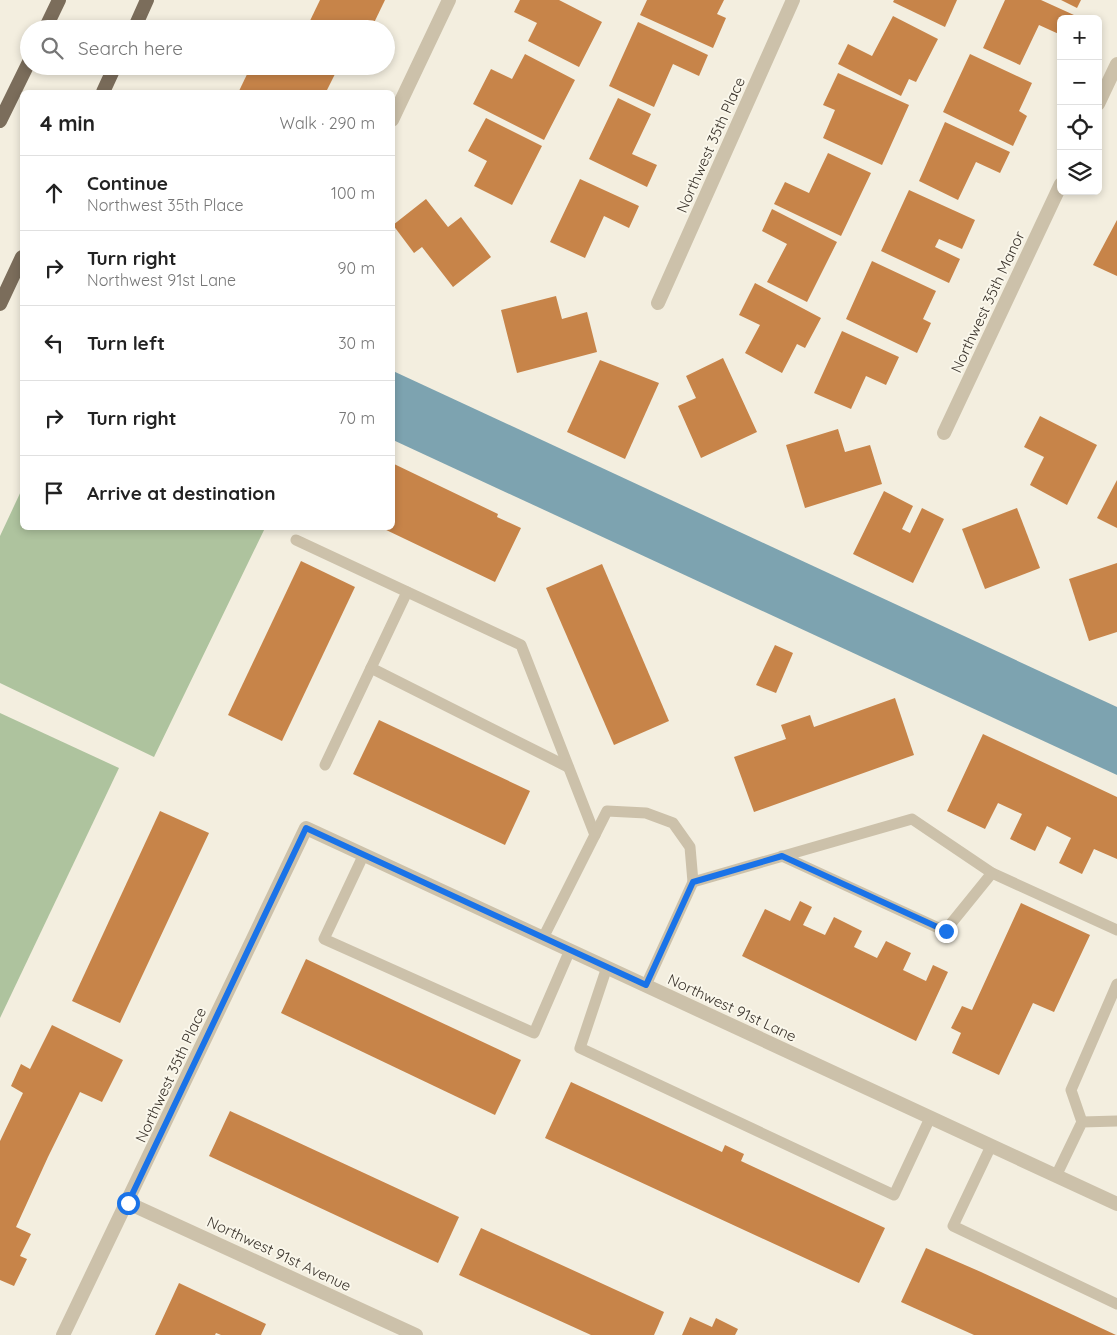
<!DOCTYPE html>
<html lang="en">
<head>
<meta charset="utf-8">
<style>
	:root { --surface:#fff; --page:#f6f6f6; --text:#222; --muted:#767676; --line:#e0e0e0 }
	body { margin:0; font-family:Quicksand,sans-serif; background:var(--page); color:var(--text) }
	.controls { position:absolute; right:15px; top:15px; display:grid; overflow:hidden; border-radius:8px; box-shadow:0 2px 8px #0003 }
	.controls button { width:45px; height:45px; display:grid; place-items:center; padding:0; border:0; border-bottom:1px solid var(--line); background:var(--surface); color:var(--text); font:25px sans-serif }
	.stop { position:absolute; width:15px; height:15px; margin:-11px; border:4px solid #1a73e8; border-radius:50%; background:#fff }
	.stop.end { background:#1a73e8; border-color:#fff; box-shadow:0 1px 5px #0008 }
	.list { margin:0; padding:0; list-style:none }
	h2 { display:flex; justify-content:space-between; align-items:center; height:65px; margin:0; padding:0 20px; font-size:21px }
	h2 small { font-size:16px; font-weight:400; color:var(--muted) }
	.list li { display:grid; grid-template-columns:32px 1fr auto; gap:15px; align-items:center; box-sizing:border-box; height:75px; padding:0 20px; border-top:1px solid var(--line) }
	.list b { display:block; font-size:19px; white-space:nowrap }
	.list p { margin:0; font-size:16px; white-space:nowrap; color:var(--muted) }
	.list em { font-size:16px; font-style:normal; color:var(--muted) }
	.icon { flex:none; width:28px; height:28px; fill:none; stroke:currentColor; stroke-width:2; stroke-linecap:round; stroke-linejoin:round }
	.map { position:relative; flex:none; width:1117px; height:1335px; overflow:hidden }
	.search { position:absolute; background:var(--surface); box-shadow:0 2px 8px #0003; left:20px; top:20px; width:375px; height:55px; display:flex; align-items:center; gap:12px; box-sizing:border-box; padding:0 18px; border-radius:28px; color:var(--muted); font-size:19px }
	.panel { position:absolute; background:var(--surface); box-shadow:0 2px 8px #0003; left:20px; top:90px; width:375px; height:440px; border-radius:8px }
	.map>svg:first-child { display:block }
</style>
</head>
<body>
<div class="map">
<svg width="1117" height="1335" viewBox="0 0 1117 1335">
	<rect width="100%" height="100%" fill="#f3eedf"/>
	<g fill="#aec39e">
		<path d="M 22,489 L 22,528 L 265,528 L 154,757 L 0,683 L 0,536 Z"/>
		<path d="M 0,713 L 119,768 L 0,1018 Z"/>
	</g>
	<path fill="#7da3b0" d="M 393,371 L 1117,707 L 1117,775 L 393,440 Z"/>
	<g fill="#c78449">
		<path d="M 320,0 L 385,0 L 371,29 L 306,29 Z"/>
		<path d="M 520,0 L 559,0 L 602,22 L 579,67 L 528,41 L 537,23 L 514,12 Z"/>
		<path d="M 647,0 L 724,0 L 717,14 L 726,18 L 713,48 L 640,15 Z"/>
		<path d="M 894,0 L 957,0 L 945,27 L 893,2 Z"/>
		<path d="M 1005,0 L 1041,0 L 1074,15 L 1072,19 L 1061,19 L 1061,35 L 1039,25 L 1020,65 L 983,48 Z"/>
		<path d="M 1061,0 L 1081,0 L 1077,8 Z"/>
		<path d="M 893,16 L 938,39 L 916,82 L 909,79 L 901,96 L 838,64 L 848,44 L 872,56 Z"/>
		<path d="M 638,22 L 708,55 L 699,76 L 673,64 L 654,107 L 609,86 Z"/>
		<path d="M 525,54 L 575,80 L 544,140 L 473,104 L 491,69 L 512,79 Z"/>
		<path d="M 970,54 L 1032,83 L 1019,111 L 1027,116 L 1013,146 L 943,112 Z"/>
		<path d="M 251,66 L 339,66 L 326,92 L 242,92 L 239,91 Z"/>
		<path d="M 838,73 L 909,105 L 882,165 L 823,138 L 835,110 L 823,105 Z"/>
		<path d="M 618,98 L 651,114 L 632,154 L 657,165 L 647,187 L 589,159 Z"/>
		<path d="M 486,118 L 542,146 L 512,205 L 474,186 L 487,161 L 468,151 Z"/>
		<path d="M 945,122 L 1010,152 L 1000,173 L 976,162 L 958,200 L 919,181 Z"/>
		<path d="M 828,153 L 871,173 L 841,236 L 774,204 L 785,182 L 809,193 Z"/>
		<path d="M 580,179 L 639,206 L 629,228 L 604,216 L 585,258 L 550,242 Z"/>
		<path d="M 909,190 L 975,220 L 962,249 L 939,239 L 935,247 L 960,259 L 949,283 L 881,251 Z"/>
		<path d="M 426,199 L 448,227 L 461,217 L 491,257 L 453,287 L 422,247 L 414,253 L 393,225 Z"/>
		<path d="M 772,209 L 837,242 L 807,302 L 767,282 L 787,244 L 762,231 Z"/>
		<path d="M 1117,220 L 1117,276 L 1093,265 Z"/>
		<path d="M 872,261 L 936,291 L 923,319 L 931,323 L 917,353 L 846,319 Z"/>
		<path d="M 755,283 L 821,318 L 805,348 L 797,344 L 782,373 L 745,353 L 760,325 L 739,315 Z"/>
		<path d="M 556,296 L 562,319 L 587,312 L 597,352 L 517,373 L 501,310 Z"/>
		<path d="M 842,331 L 899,357 L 886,385 L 866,376 L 851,409 L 814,393 Z"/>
		<path d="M 723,358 L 757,432 L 701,458 L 678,406 L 696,398 L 686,376 Z"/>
		<path d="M 600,360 L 659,383 L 625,459 L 567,432 Z"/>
		<path d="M 1040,416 L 1097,445 L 1067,505 L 1030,485 L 1044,457 L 1024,447 Z"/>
		<path d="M 838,429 L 845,452 L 870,445 L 882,484 L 805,508 L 786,445 Z"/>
		<path d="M 392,463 L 498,514 L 497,517 L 521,528 L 495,582 L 382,528 L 392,528 Z"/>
		<path d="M 1117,480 L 1117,528 L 1097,518 Z"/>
		<path d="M 884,491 L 913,506 L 902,529 L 910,533 L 922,508 L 944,519 L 913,583 L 853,554 Z"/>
		<path d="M 1017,508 L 1040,568 L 985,589 L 962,529 Z"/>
		<path d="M 301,561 L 355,587 L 282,741 L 228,715 Z"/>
		<path d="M 1117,563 L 1117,632 L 1089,641 L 1069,579 Z"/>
		<path d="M 602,564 L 669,721 L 614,745 L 546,588 Z"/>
		<path d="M 775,645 L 793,653 L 776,693 L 756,685 Z"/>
		<path d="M 895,698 L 914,755 L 754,812 L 734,757 L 786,739 L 781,725 L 810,715 L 814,727 Z"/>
		<path d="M 379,720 L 530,791 L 505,845 L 353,774 Z"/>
		<path d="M 983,734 L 1117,797 L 1117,859 L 1094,849 L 1082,874 L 1059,863 L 1071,838 L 1047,826 L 1035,851 L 1010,839 L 1022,814 L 998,803 L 985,829 L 947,811 Z"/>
		<path d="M 160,811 L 209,833 L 120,1023 L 72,1001 Z"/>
		<path d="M 800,901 L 812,907 L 803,925 L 825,935 L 834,917 L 862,931 L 854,947 L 877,958 L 886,941 L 911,953 L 903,970 L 926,981 L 933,965 L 948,972 L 916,1041 L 742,956 L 765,909 L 790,921 Z"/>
		<path d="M 1021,903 L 1090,935 L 1054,1012 L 1033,1003 L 999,1075 L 952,1053 L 961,1033 L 951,1028 L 962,1006 L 972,1010 Z"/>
		<path d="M 306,959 L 521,1060 L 495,1115 L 281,1013 Z"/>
		<path d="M 52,1025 L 123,1060 L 102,1102 L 80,1092 L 48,1157 L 16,1227 L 31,1234 L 20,1256 L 27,1259 L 14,1286 L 0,1280 L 0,1141 L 23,1093 L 11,1086 L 21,1064 L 30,1069 Z"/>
		<path d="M 571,1082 L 722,1152 L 725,1145 L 744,1154 L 741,1161 L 885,1228 L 859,1283 L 545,1138 Z"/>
		<path d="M 230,1111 L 459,1217 L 438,1263 L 209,1156 Z"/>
		<path d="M 481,1228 L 664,1312 L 654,1335 L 591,1335 L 459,1275 Z"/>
		<path d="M 926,1248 L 981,1272 L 1116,1335 L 974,1335 L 901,1302 Z"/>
		<path d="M 179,1283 L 266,1324 L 261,1335 L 221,1335 L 216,1333 L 215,1335 L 155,1335 Z"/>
		<path d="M 690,1317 L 712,1327 L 716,1318 L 738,1329 L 735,1335 L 682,1335 Z"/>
	</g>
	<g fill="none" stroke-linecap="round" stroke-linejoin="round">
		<g stroke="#ccc1aa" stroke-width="11">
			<path d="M 296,540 L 521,645 L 595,835"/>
			<path d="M 371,668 L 568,767"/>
			<path d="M 325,765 L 407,592"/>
			<path d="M 364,854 L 324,939 L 534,1033 L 570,950"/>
			<path d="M 992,873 L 1117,930"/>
			<path d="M 693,882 L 912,819 L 992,873 L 945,931 L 782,856"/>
			<path d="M 543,938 L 607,811 L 646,813 L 673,823 L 690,847 L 693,882 L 646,985"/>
			<path d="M 607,967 L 580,1048 L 894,1195 L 930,1118"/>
			<path d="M 1082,1122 L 1071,1090 L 1117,984"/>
			<path d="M 991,1146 L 953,1226 L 1117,1304"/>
			<path d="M 1056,1176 L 1082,1122 L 1117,1121"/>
		</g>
		<g stroke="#ccc1aa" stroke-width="14">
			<path d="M 1098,104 L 1117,64"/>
			<path d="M 392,120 L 449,0"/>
			<path d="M 658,303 L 793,0"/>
			<path d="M 944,433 L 1061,184"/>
			<path d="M 128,1203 L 416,1335"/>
			<path d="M 63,1335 L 306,828 L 1117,1204"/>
		</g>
		<g stroke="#7b6d5b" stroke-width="14">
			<path d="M 45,29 L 59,0"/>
			<path d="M 134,29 L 147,0"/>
			<path d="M 103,92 L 115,66"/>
			<path d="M 0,121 L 29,62"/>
			<path d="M 0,304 L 22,257"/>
		</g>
	</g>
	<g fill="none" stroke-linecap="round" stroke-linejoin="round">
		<path stroke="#1a73e8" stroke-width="6" d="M 128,1203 L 306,828 L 646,985 L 693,882 L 782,856 L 946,931"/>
	</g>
	<g text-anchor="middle" stroke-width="4" stroke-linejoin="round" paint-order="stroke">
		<g font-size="15" fill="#39322a" stroke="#faf7eb">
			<text transform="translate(711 145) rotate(-66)" y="5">Northwest 35th Place</text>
			<text transform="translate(988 302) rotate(-65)" y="5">Northwest 35th Manor</text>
			<text transform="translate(732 1008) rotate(25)" y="5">Northwest 91st Lane</text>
			<text transform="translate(171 1075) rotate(-65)" y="5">Northwest 35th Place</text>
			<text transform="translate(279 1254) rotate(25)" y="5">Northwest 91st Avenue</text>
		</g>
	</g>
</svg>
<div class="controls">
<button>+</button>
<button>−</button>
<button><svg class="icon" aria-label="locate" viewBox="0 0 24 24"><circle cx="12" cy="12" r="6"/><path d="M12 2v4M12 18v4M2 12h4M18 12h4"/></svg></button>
<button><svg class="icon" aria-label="layers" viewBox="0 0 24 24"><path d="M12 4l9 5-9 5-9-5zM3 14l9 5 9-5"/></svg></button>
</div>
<div class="stop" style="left:128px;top:1203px"></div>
<div class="stop end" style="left:946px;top:931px"></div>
<div class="search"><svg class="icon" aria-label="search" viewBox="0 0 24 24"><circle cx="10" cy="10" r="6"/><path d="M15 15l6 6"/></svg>Search here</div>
<section class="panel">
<h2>4 min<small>Walk · 290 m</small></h2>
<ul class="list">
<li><svg class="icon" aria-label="ahead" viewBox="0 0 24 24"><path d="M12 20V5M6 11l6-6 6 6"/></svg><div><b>Continue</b><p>Northwest 35th Place</p></div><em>100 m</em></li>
<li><svg class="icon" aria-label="right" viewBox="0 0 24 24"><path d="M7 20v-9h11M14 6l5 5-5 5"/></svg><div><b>Turn right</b><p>Northwest 91st Lane</p></div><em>90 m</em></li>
<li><svg class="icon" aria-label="left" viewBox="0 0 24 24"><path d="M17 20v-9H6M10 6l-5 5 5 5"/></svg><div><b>Turn left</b></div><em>30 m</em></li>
<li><svg class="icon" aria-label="right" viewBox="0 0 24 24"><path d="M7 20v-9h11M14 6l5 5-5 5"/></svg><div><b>Turn right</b></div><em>70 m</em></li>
<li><svg class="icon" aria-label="arrive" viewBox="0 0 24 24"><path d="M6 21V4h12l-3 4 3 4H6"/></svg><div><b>Arrive at destination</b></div></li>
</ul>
</section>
</div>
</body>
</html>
